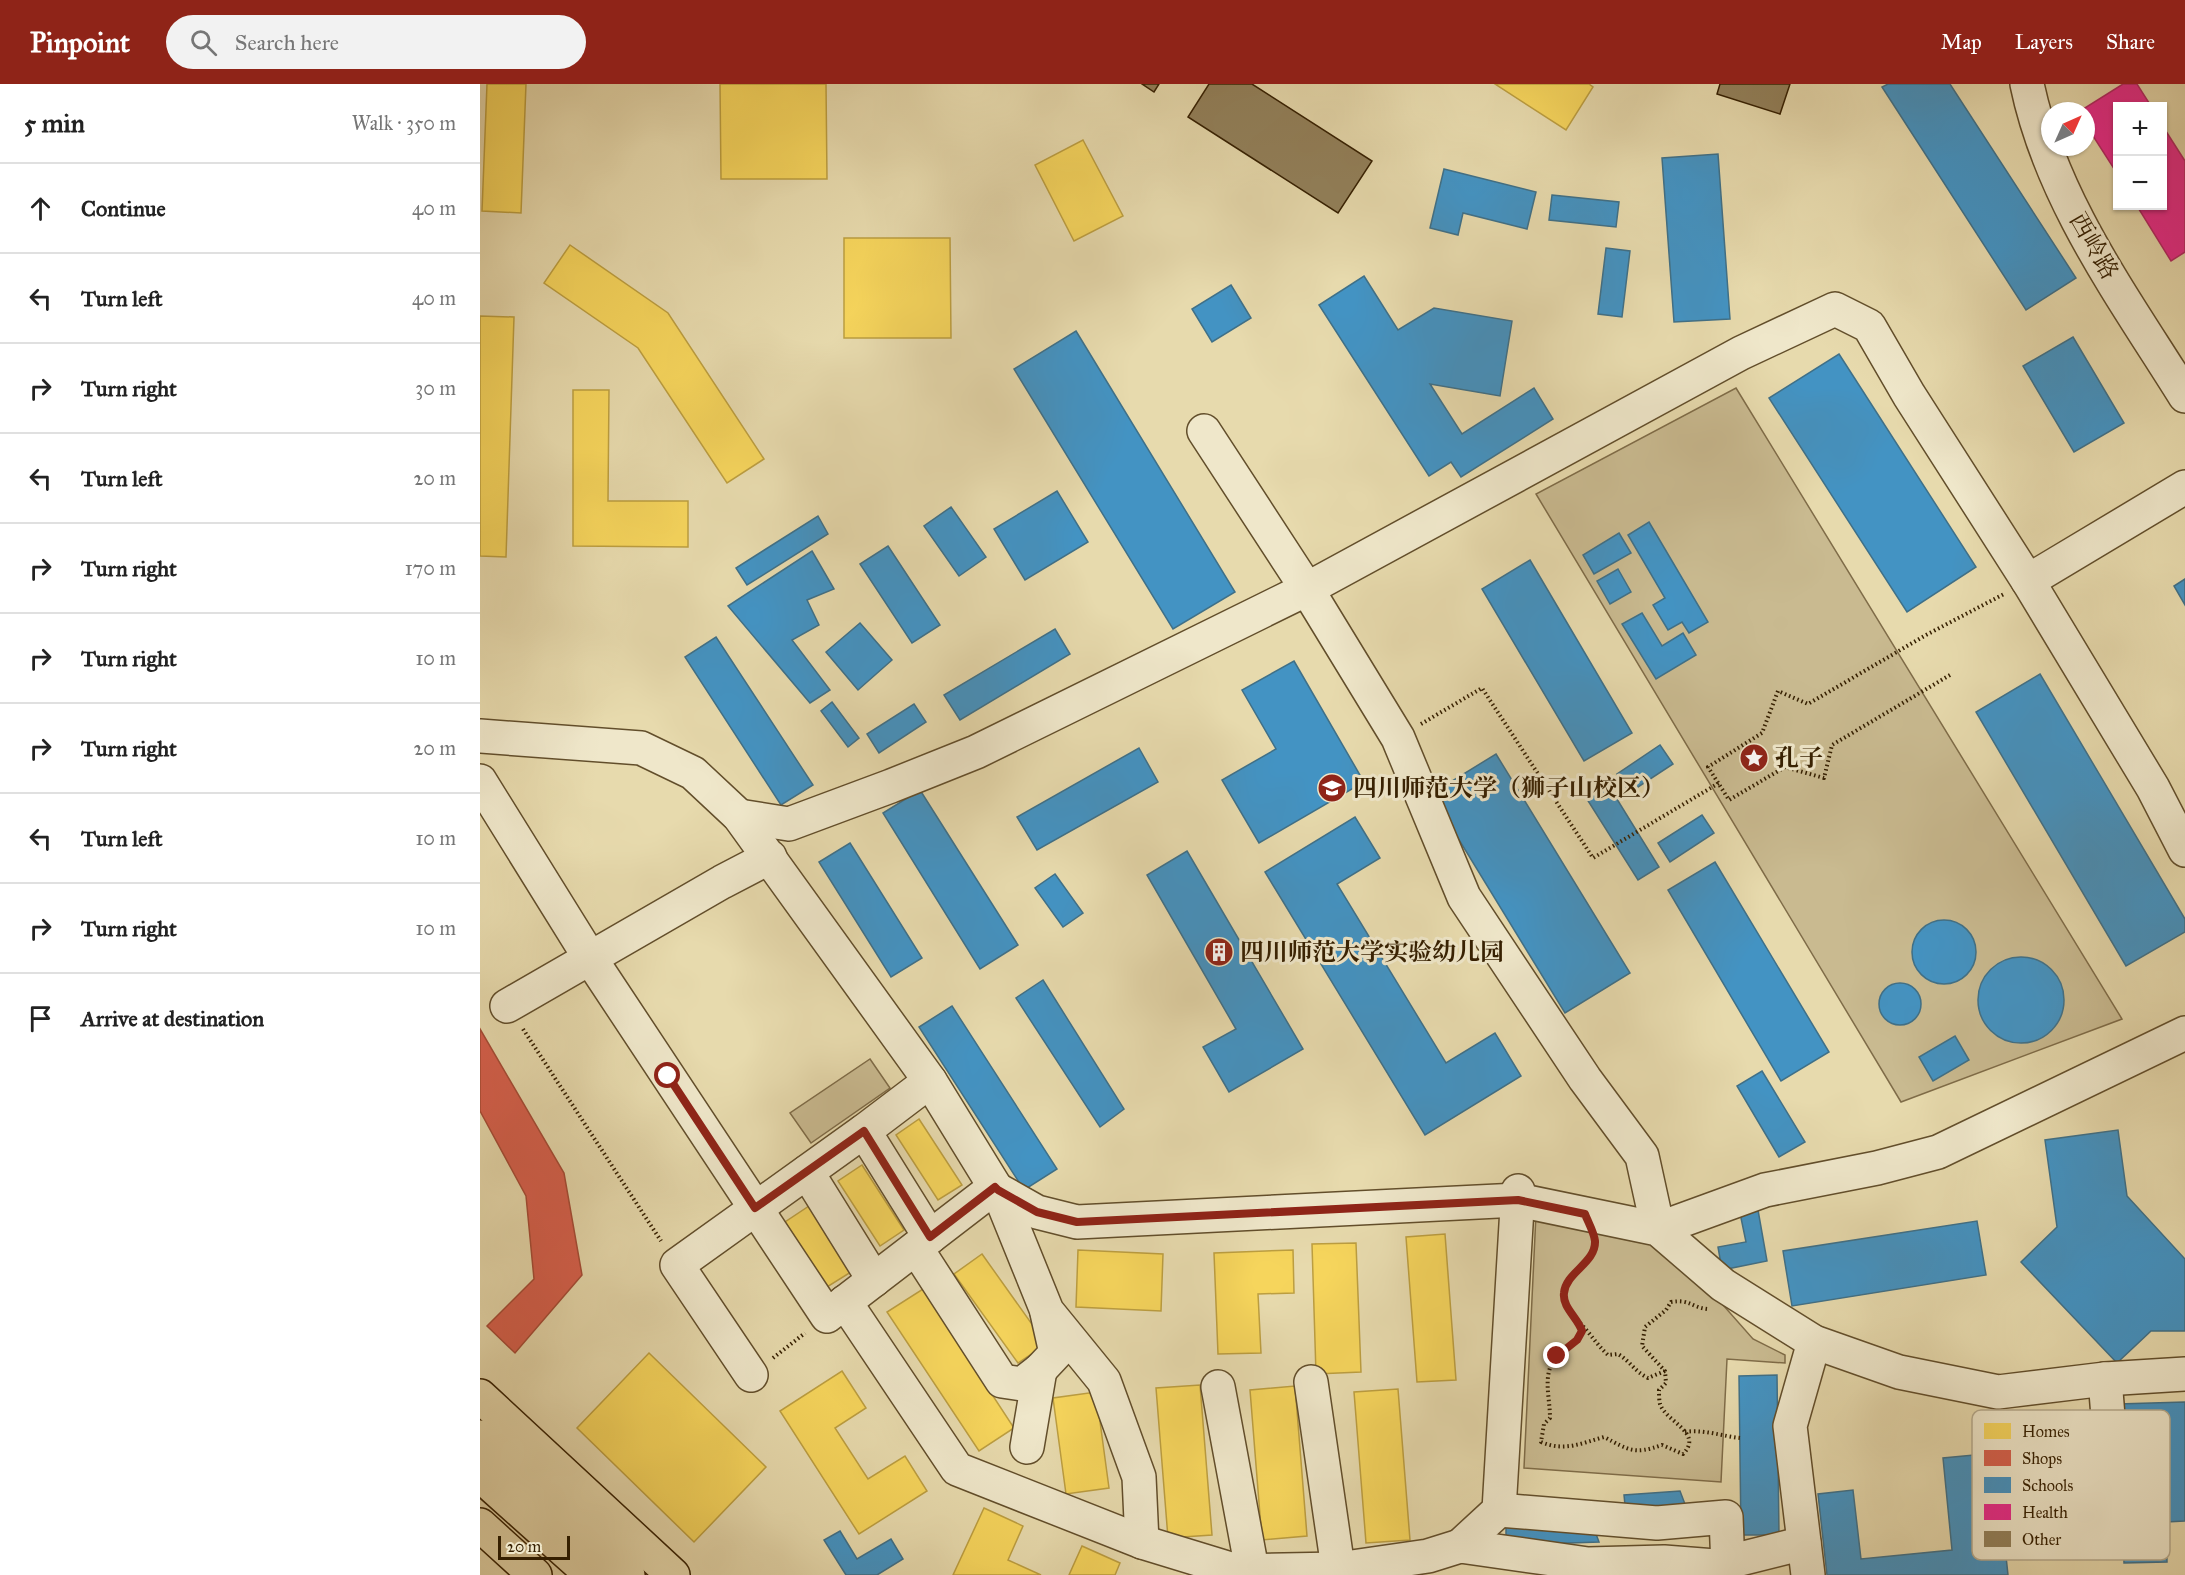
<!DOCTYPE html>
<html lang="en">
<head>
<meta charset="utf-8">
<style>
	:root { --surface:#fff; --page:#f2f2f2; --text:#222; --muted:#767676; --line:#e0e0e0; --accent:#8f2418 }
	body { margin:0; font-family:"IM FELL Great Primer","Noto Serif SC",serif; background:var(--page); color:var(--text) }
	.controls { position:absolute; right:18px; top:18px; display:grid; overflow:hidden; border-radius:0px; box-shadow:0 2px 4px #0004 }
	.controls button { width:54px; height:54px; display:grid; place-items:center; padding:0; border:0; border-bottom:2px solid var(--line); background:var(--surface); color:var(--text); font:30px sans-serif }
	.compass { position:absolute; left:1561px; top:18px; width:54px; height:54px; border-radius:50%; background:var(--surface); box-shadow:0 2px 4px #0004; rotate:45deg }
	.scale { position:absolute; left:18px; bottom:15px; width:72px; box-sizing:border-box; padding-left:6px; border:3px solid #351f00; border-top:0; font-size:16px; line-height:21px; white-space:nowrap; color:#351f00; -webkit-text-stroke:4px #efe7ca; paint-order:stroke }
	.stop { position:absolute; width:18px; height:18px; margin:-14px; border:4px solid #8f2418; border-radius:50%; background:#fff }
	.stop.end { background:#8f2418; border-color:#fff; box-shadow:0 2px 6px #0008 }
	.list { margin:0; padding:0; list-style:none }
	h2 { display:flex; justify-content:space-between; align-items:center; height:78px; margin:0; padding:0 24px; font-size:26px }
	h2 small { font-size:20px; font-weight:400; color:var(--muted) }
	.list li { display:grid; grid-template-columns:39px 1fr auto; gap:18px; align-items:center; box-sizing:border-box; height:90px; padding:0 24px; border-top:2px solid var(--line) }
	.list b { display:block; font-size:22px; white-space:nowrap }
	.list em { font-size:20px; font-style:normal; color:var(--muted) }
	.icon { flex:none; width:33px; height:33px; fill:none; stroke:currentColor; stroke-width:2; stroke-linecap:round; stroke-linejoin:round }
	.map { position:relative; flex:none; width:1705px; height:1491px; overflow:hidden }
	header { display:flex; align-items:center; gap:36px; box-sizing:border-box; height:84px; padding:0 30px; background:var(--accent); color:#fff }
	header strong { font-size:28px }
	nav { display:flex; gap:33px; margin-inline-start:auto; font-size:21px }
	.search { width:420px; height:54px; background:var(--page); display:flex; align-items:center; gap:15px; box-sizing:border-box; padding:0 21px; border-radius:33px; color:var(--muted); font-size:22px }
	main { display:flex }
	aside { flex:1; background:var(--surface) }
	.map>svg:first-child { display:block }
</style>
</head>
<body>
<header>
<strong>Pinpoint</strong>
<div class="search"><svg class="icon" aria-label="search" viewBox="0 0 24 24"><circle cx="10" cy="10" r="6"/><path d="M15 15l6 6"/></svg>Search here</div>
<nav><a>Map</a><a>Layers</a><a>Share</a></nav>
</header>
<main>
<aside>
<h2>5 min<small>Walk · 350 m</small></h2>
<ul class="list">
<li><svg class="icon" aria-label="ahead" viewBox="0 0 24 24"><path d="M12 20V5M6 11l6-6 6 6"/></svg><div><b>Continue</b></div><em>40 m</em></li>
<li><svg class="icon" aria-label="left" viewBox="0 0 24 24"><path d="M17 20v-9H6M10 6l-5 5 5 5"/></svg><div><b>Turn left</b></div><em>40 m</em></li>
<li><svg class="icon" aria-label="right" viewBox="0 0 24 24"><path d="M7 20v-9h11M14 6l5 5-5 5"/></svg><div><b>Turn right</b></div><em>30 m</em></li>
<li><svg class="icon" aria-label="left" viewBox="0 0 24 24"><path d="M17 20v-9H6M10 6l-5 5 5 5"/></svg><div><b>Turn left</b></div><em>20 m</em></li>
<li><svg class="icon" aria-label="right" viewBox="0 0 24 24"><path d="M7 20v-9h11M14 6l5 5-5 5"/></svg><div><b>Turn right</b></div><em>170 m</em></li>
<li><svg class="icon" aria-label="right" viewBox="0 0 24 24"><path d="M7 20v-9h11M14 6l5 5-5 5"/></svg><div><b>Turn right</b></div><em>10 m</em></li>
<li><svg class="icon" aria-label="right" viewBox="0 0 24 24"><path d="M7 20v-9h11M14 6l5 5-5 5"/></svg><div><b>Turn right</b></div><em>20 m</em></li>
<li><svg class="icon" aria-label="left" viewBox="0 0 24 24"><path d="M17 20v-9H6M10 6l-5 5 5 5"/></svg><div><b>Turn left</b></div><em>10 m</em></li>
<li><svg class="icon" aria-label="right" viewBox="0 0 24 24"><path d="M7 20v-9h11M14 6l5 5-5 5"/></svg><div><b>Turn right</b></div><em>10 m</em></li>
<li><svg class="icon" aria-label="arrive" viewBox="0 0 24 24"><path d="M6 21V4h12l-3 4 3 4H6"/></svg><div><b>Arrive at destination</b></div></li>
</ul>
</aside>
<div class="map">
<svg width="1705" height="1491" viewBox="0 0 1705 1491">
	<rect width="100%" height="100%" fill="#e7daad"/>
	<filter id="stains"><feTurbulence type="fractalNoise" baseFrequency=".00333" numOctaves="4"/><feColorMatrix values="0 0 0 0 .2 0 0 0 0 .09 0 0 0 0 .02 0 0 0 .5 -.17"/></filter>
	<radialGradient id="worn" r=".72"><stop offset=".6" stop-color="#630" stop-opacity="0"/><stop offset="1" stop-color="#630" stop-opacity=".3"/></radialGradient>
	<g fill="#c9ba90" stroke="#7f6c48" stroke-width="1.5">
		<path d="M 1256,304 L 1642,935 L 1421,1018 L 1056,410 Z"/>
		<path d="M 390,975 L 410,1004 L 331,1059 L 310,1029 Z"/>
		<path d="M 1057,1109 L 1175,1144 L 1273,1255 L 1305,1271 L 1305,1279 L 1247,1275 L 1241,1398 L 1044,1384 Z"/>
	</g>
	<g fill="#f6d55c" stroke="#bc9e40" stroke-width="1.5">
		<path d="M 7,0 L 46,0 L 41,129 L 2,127 Z"/>
		<path d="M 240,0 L 346,0 L 347,95 L 241,95 Z"/>
		<path d="M 1015,0 L 1109,0 L 1113,3 L 1086,46 Z"/>
		<path d="M 603,56 L 643,132 L 594,157 L 555,81 Z"/>
		<path d="M 364,154 L 470,154 L 471,254 L 364,254 Z"/>
		<path d="M 90,161 L 188,229 L 284,375 L 247,399 L 158,264 L 64,199 Z"/>
		<path d="M 0,232 L 34,233 L 26,473 L 0,472 Z"/>
		<path d="M 93,306 L 129,306 L 128,417 L 208,417 L 208,463 L 93,462 Z"/>
		<path d="M 439,1035 L 482,1101 L 458,1116 L 416,1051 Z"/>
		<path d="M 382,1081 L 424,1146 L 400,1162 L 358,1097 Z"/>
		<path d="M 329,1122 L 371,1188 L 347,1203 L 305,1138 Z"/>
		<path d="M 965,1150 L 976,1296 L 937,1298 L 926,1153 Z"/>
		<path d="M 876,1159 L 881,1288 L 836,1290 L 832,1160 Z"/>
		<path d="M 598,1166 L 683,1170 L 681,1227 L 596,1223 Z"/>
		<path d="M 813,1166 L 814,1209 L 778,1210 L 781,1269 L 738,1270 L 734,1169 Z"/>
		<path d="M 502,1170 L 566,1260 L 538,1279 L 474,1190 Z"/>
		<path d="M 443,1205 L 534,1344 L 499,1367 L 407,1228 Z"/>
		<path d="M 169,1269 L 286,1383 L 214,1458 L 97,1344 Z"/>
		<path d="M 362,1287 L 386,1324 L 355,1344 L 388,1395 L 425,1372 L 447,1407 L 379,1450 L 300,1327 Z"/>
		<path d="M 720,1301 L 732,1451 L 688,1454 L 676,1304 Z"/>
		<path d="M 815,1302 L 827,1452 L 782,1456 L 770,1306 Z"/>
		<path d="M 918,1305 L 930,1456 L 886,1459 L 874,1308 Z"/>
		<path d="M 616,1308 L 629,1404 L 586,1410 L 573,1314 Z"/>
		<path d="M 504,1424 L 543,1442 L 528,1476 L 561,1491 L 473,1491 Z"/>
		<path d="M 602,1462 L 640,1479 L 635,1491 L 589,1491 Z"/>
	</g>
	<path fill="#d6604d" stroke="#a64c36" stroke-width="1.5" d="M 0,945 L 84,1089 L 102,1191 L 35,1269 L 7,1242 L 54,1195 L 46,1112 L 0,1027 Z"/>
	<g fill="#4393c3" stroke="#3f7088" stroke-width="1.5">
		<path d="M 1408,0 L 1470,0 L 1596,194 L 1546,226 L 1402,3 Z"/>
		<path d="M 1238,70 L 1250,235 L 1194,238 L 1182,74 Z"/>
		<path d="M 964,85 L 1056,108 L 1047,145 L 983,129 L 978,151 L 950,144 Z"/>
		<path d="M 1072,111 L 1139,118 L 1136,143 L 1069,136 Z"/>
		<path d="M 1126,164 L 1150,167 L 1142,233 L 1118,230 Z"/>
		<path d="M 884,192 L 918,246 L 954,224 L 1032,237 L 1020,312 L 950,300 L 982,350 L 1054,304 L 1073,335 L 981,393 L 971,378 L 949,392 L 839,221 Z"/>
		<path d="M 751,201 L 771,234 L 732,258 L 712,225 Z"/>
		<path d="M 596,247 L 755,508 L 693,545 L 534,285 Z"/>
		<path d="M 1593,253 L 1644,339 L 1594,368 L 1543,282 Z"/>
		<path d="M 1359,270 L 1496,483 L 1427,528 L 1289,314 Z"/>
		<path d="M 577,407 L 608,458 L 545,496 L 514,445 Z"/>
		<path d="M 471,423 L 506,473 L 479,492 L 444,442 Z"/>
		<path d="M 338,432 L 348,450 L 267,501 L 256,484 Z"/>
		<path d="M 1169,438 L 1228,538 L 1209,549 L 1202,538 L 1188,546 L 1173,521 L 1185,514 L 1148,451 Z"/>
		<path d="M 1139,449 L 1151,469 L 1114,490 L 1103,471 Z"/>
		<path d="M 408,462 L 460,541 L 432,559 L 380,480 Z"/>
		<path d="M 332,467 L 354,505 L 327,516 L 339,541 L 312,556 L 350,606 L 330,619 L 248,522 Z"/>
		<path d="M 1050,476 L 1152,649 L 1104,677 L 1002,505 Z"/>
		<path d="M 1138,485 L 1151,508 L 1130,520 L 1117,497 Z"/>
		<path d="M 1705,495 L 1705,521 L 1694,502 Z"/>
		<path d="M 1162,529 L 1182,562 L 1203,549 L 1216,571 L 1176,595 L 1142,540 Z"/>
		<path d="M 380,539 L 412,576 L 378,606 L 346,568 Z"/>
		<path d="M 575,545 L 590,570 L 480,636 L 464,611 Z"/>
		<path d="M 236,553 L 333,701 L 301,721 L 205,573 Z"/>
		<path d="M 814,577 L 884,698 L 779,759 L 742,696 L 796,665 L 762,606 Z"/>
		<path d="M 1560,590 L 1705,835 L 1705,848 L 1646,882 L 1496,628 Z"/>
		<path d="M 352,618 L 379,654 L 368,663 L 341,627 Z"/>
		<path d="M 434,620 L 446,638 L 399,669 L 387,650 Z"/>
		<path d="M 1180,661 L 1193,680 L 1149,709 L 1137,690 Z"/>
		<path d="M 659,664 L 678,698 L 557,766 L 537,733 Z"/>
		<path d="M 1016,670 L 1150,889 L 1085,929 L 951,710 Z"/>
		<path d="M 1127,699 L 1179,783 L 1158,796 L 1105,712 Z"/>
		<path d="M 440,706 L 538,861 L 500,885 L 403,729 Z"/>
		<path d="M 1222,731 L 1234,749 L 1190,778 L 1178,759 Z"/>
		<path d="M 875,733 L 900,774 L 857,800 L 966,979 L 1015,949 L 1041,992 L 945,1051 L 785,788 Z"/>
		<path d="M 370,759 L 442,874 L 411,893 L 339,778 Z"/>
		<path d="M 707,767 L 823,965 L 749,1008 L 723,963 L 756,945 L 667,791 Z"/>
		<path d="M 1235,778 L 1349,968 L 1301,997 L 1188,806 Z"/>
		<path d="M 575,790 L 603,829 L 583,843 L 555,804 Z"/>
		<circle cx="1464" cy="868" r="32"/>
		<circle cx="1541" cy="916" r="43"/>
		<path d="M 563,896 L 644,1025 L 620,1043 L 536,914 Z"/>
		<circle cx="1420" cy="920" r="21"/>
		<path d="M 472,922 L 577,1085 L 544,1106 L 439,943 Z"/>
		<path d="M 1475,952 L 1489,976 L 1453,997 L 1439,973 Z"/>
		<path d="M 1282,987 L 1325,1058 L 1299,1073 L 1257,1002 Z"/>
		<path d="M 1638,1046 L 1647,1112 L 1705,1175 L 1705,1247 L 1671,1247 L 1637,1279 L 1541,1178 L 1577,1143 L 1565,1056 Z"/>
		<path d="M 1278,1126 L 1287,1177 L 1242,1186 L 1238,1163 L 1266,1158 L 1260,1129 Z"/>
		<path d="M 1497,1137 L 1506,1191 L 1312,1222 L 1303,1167 Z"/>
		<path d="M 1297,1291 L 1299,1451 L 1261,1451 L 1259,1292 Z"/>
		<path d="M 1705,1318 L 1705,1437 L 1686,1438 L 1687,1478 L 1644,1479 L 1638,1320 Z"/>
		<path d="M 1515,1369 L 1528,1491 L 1347,1491 L 1338,1410 L 1373,1406 L 1381,1475 L 1472,1466 L 1463,1374 Z"/>
		<path d="M 1200,1407 L 1208,1428 L 1146,1431 L 1144,1411 Z"/>
		<path d="M 1112,1439 L 1119,1458 L 1026,1461 L 1026,1441 Z"/>
		<path d="M 360,1447 L 377,1475 L 411,1455 L 423,1475 L 397,1491 L 366,1491 L 344,1456 Z"/>
	</g>
	<g fill="#e7298a" stroke="#b22661" stroke-width="1.5">
		<path d="M 1643,0 L 1657,0 L 1671,22 L 1638,22 L 1638,91 L 1606,41 L 1606,27 L 1600,27 Z"/>
		<path d="M 1682,41 L 1705,77 L 1705,168 L 1691,177 L 1657,122 L 1682,122 Z"/>
	</g>
	<g fill="#92805a" stroke="#351f00" stroke-width="1.5">
		<path d="M 662,0 L 679,0 L 674,8 Z"/>
		<path d="M 729,0 L 772,0 L 892,77 L 858,129 L 708,33 Z"/>
		<path d="M 1240,0 L 1310,0 L 1300,30 L 1237,10 Z"/>
	</g>
	<g fill="none" stroke-linecap="round" stroke-linejoin="round">
		<g stroke="#624e2b" stroke-width="36">
			<g id="minor">
				<path d="M 1547,0 C 1571,116 1644,214 1705,312"/>
				<path d="M 724,347 L 827,505 L 918,654 L 984,813 L 1105,995 L 1162,1072 L 1178,1145 L 1285,1106 L 1397,1084 L 1458,1068 L 1705,949"/>
				<path d="M 1548,497 L 1705,403"/>
				<path d="M 0,652 L 161,664 L 213,689 L 259,732 L 450,997 L 520,1111 L 567,1227 L 624,1297 L 659,1393 L 662,1458"/>
				<path d="M 0,697 L 110,874 L 347,1232 L 515,1103"/>
				<path d="M 259,732 L 309,740 L 411,702 L 496,668 L 827,505 L 1261,269 L 1355,225 L 1389,242 L 1429,311 L 1548,497 L 1673,704 L 1705,766"/>
				<path d="M 27,922 L 242,798 L 290,773"/>
				<path d="M 384,1047 L 450,1153"/>
				<path d="M 327,1088 L 394,1196"/>
				<path d="M 518,1106 L 557,1128 L 597,1138 L 1038,1116 L 1178,1145 L 1243,1201 L 1334,1258 L 1419,1288 L 1518,1308 L 1625,1295 L 1705,1290"/>
				<path d="M 436,1164 L 522,1297 L 542,1300 L 560,1286 L 576,1269 L 567,1229"/>
				<path d="M 365,1218 L 477,1385 L 662,1458 L 757,1487 L 858,1485 L 948,1472 L 980,1462 L 1108,1480 L 1184,1478 L 1248,1483 L 1252,1477 L 1324,1459"/>
				<path d="M 271,1291 L 197,1181 L 384,1047 L 450,997"/>
				<path d="M 1625,1295 L 1636,1433"/>
				<path d="M 831,1298 L 859,1491"/>
				<path d="M 738,1303 L 773,1491"/>
				<path d="M 547,1363 L 560,1286"/>
				<path d="M 1019,1426 L 1177,1439 L 1246,1433 L 1248,1483"/>
				<path d="M 980,1462 L 1019,1426 L 1038,1107"/>
				<path d="M 1328,1491 L 1310,1342 L 1334,1258"/>
			</g>
		</g>
		<g stroke="#351f00" stroke-width="36">
			<g id="major">
				<path d="M 0,1312 L 193,1491"/>
				<path d="M 0,1353 L 148,1491"/>
				<path d="M 0,1391 L 112,1491"/>
				<path d="M 0,1441 L 55,1491"/>
			</g>
		</g>
		<g stroke="#351f00" stroke-width="4" stroke-dasharray="1.5 3" stroke-linecap="butt">
			<path d="M 1470,591 L 1352,661 L 1344,694 L 1305,683 L 1249,716 L 1228,683 L 1282,649 L 1298,607 L 1328,620 L 1446,551 L 1524,510"/>
			<path d="M 941,640 L 1002,604 L 1113,774 L 1239,699"/>
			<path d="M 43,945 L 181,1157"/>
			<path d="M 1115,1159 C 1114,1164 1113,1169 1110,1173 C 1103,1185 1082,1196 1084,1213 C 1086,1226 1098,1234 1102,1247 C 1096,1258 1086,1261 1078,1270 C 1061,1290 1070,1311 1070,1334 L 1064,1340 L 1061,1358 C 1084,1368 1102,1359 1124,1353 C 1149,1366 1154,1371 1182,1361 L 1203,1370 C 1224,1349 1186,1338 1180,1320 C 1179,1316 1179,1310 1179,1306 L 1186,1299 L 1185,1287 L 1162,1262 L 1165,1243 L 1186,1226 L 1191,1218 C 1210,1215 1211,1223 1227,1225"/>
			<path d="M 1100,1239 C 1110,1249 1117,1261 1128,1271 L 1138,1270 C 1151,1278 1154,1287 1168,1294 L 1185,1287"/>
			<path d="M 293,1274 L 325,1249"/>
			<path d="M 1205,1348 C 1222,1345 1242,1352 1260,1354"/>
		</g>
		<use href="#minor" stroke="#efe7ca" stroke-width="33"/>
		<use href="#major" stroke="#e7daad" stroke-width="33"/>
	</g>
	<g fill="none" stroke-linecap="round" stroke-linejoin="round">
		<path stroke="#8f2418" stroke-width="8" d="M 188,992 L 275,1124 L 384,1047 L 450,1153 L 515,1103 L 518,1106 L 557,1128 L 597,1138 L 1038,1116 L 1105,1130 C 1108,1138 1114,1148 1115,1157 C 1116,1179 1086,1188 1084,1209 C 1082,1223 1098,1234 1102,1247 L 1097,1256 L 1077,1272"/>
	</g>
	<defs>
		<g id="sight-disc" transform="scale(1.5)"><circle r="9.5" fill="#8f2418" stroke="#efe7ca"/><path d="M0-6L1.8-2.2L6-1.7L2.9 1.2L3.7 5.4L0 3.3L-3.7 5.4L-2.9 1.2L-6-1.7L-1.8-2.2Z" fill="#fff"/></g>
		<g id="university-disc" transform="scale(1.5)"><circle r="9.5" fill="#8f2418" stroke="#efe7ca"/><path d="M0-5L7-2L0 1L-7-2ZM-4 1L0 2.5L4 1V4Q0 6-4 4Z" fill="#fff"/></g>
		<g id="building-disc" transform="scale(1.5)"><circle r="9.5" fill="#8f2418" stroke="#efe7ca"/><path d="M-4-6H4V6H1V3H-1V6H-4ZM-2.5-4.3h1.7v1.8h-1.7ZM.8-4.3h1.7v1.8H.8ZM-2.5-1h1.7V.8h-1.7ZM.8-1h1.7V.8H.8Z" fill="#fff"/></g>
	</defs>
	<g fill-rule="evenodd">
		<use href="#sight-disc" x="1274" y="674"/>
		<use href="#university-disc" x="852" y="704"/>
		<use href="#building-disc" x="739" y="868"/>
	</g>
	<g text-anchor="middle" stroke-width="6" stroke-linejoin="round" paint-order="stroke">
		<g font-size="24" fill="#351f00" stroke="#efe7ca">
			<text transform="translate(1614 162) rotate(60)" y="8">西岭路</text>
		</g>
		<g font-size="24" font-weight="bold" fill="#351f00" stroke="#efe7ca" text-anchor="start">
			<text x="1295" y="682">孔子</text>
			<text x="873" y="712">四川师范大学（狮子山校区）</text>
			<text x="760" y="876">四川师范大学实验幼儿园</text>
		</g>
	</g>
	<rect x="1492" y="1326" width="198" height="150" rx="9" fill="#efe7ca" stroke="#b7ab8d" stroke-width="1.5"/>
	<rect x="1504" y="1339" width="27" height="16" fill="#f6d55c"/>
	<rect x="1504" y="1366" width="27" height="16" fill="#d6604d"/>
	<rect x="1504" y="1393" width="27" height="16" fill="#4393c3"/>
	<rect x="1504" y="1420" width="27" height="16" fill="#e7298a"/>
	<rect x="1504" y="1447" width="27" height="16" fill="#92805a"/>
	<g font-size="16" fill="#351f00">
		<text x="1542" y="1353">Homes</text>
		<text x="1542" y="1380">Shops</text>
		<text x="1542" y="1407">Schools</text>
		<text x="1542" y="1434">Health</text>
		<text x="1542" y="1461">Other</text>
	</g>
	<rect width="100%" height="100%" filter="url(#stains)"/>
	<rect width="100%" height="100%" fill="url(#worn)"/>
</svg>
<div class="controls">
<button>+</button>
<button>−</button>
</div>
<svg class="compass" viewBox="-18 -18 36 36"><path d="M0-13l5 13h-10z" fill="#e53935"/><path d="M0 13l5-13h-10z" fill="#767676"/></svg>
<div class="scale">20 m</div>
<div class="stop" style="left:188px;top:992px"></div>
<div class="stop end" style="left:1077px;top:1272px"></div>
</div>
</main>
</body>
</html>
